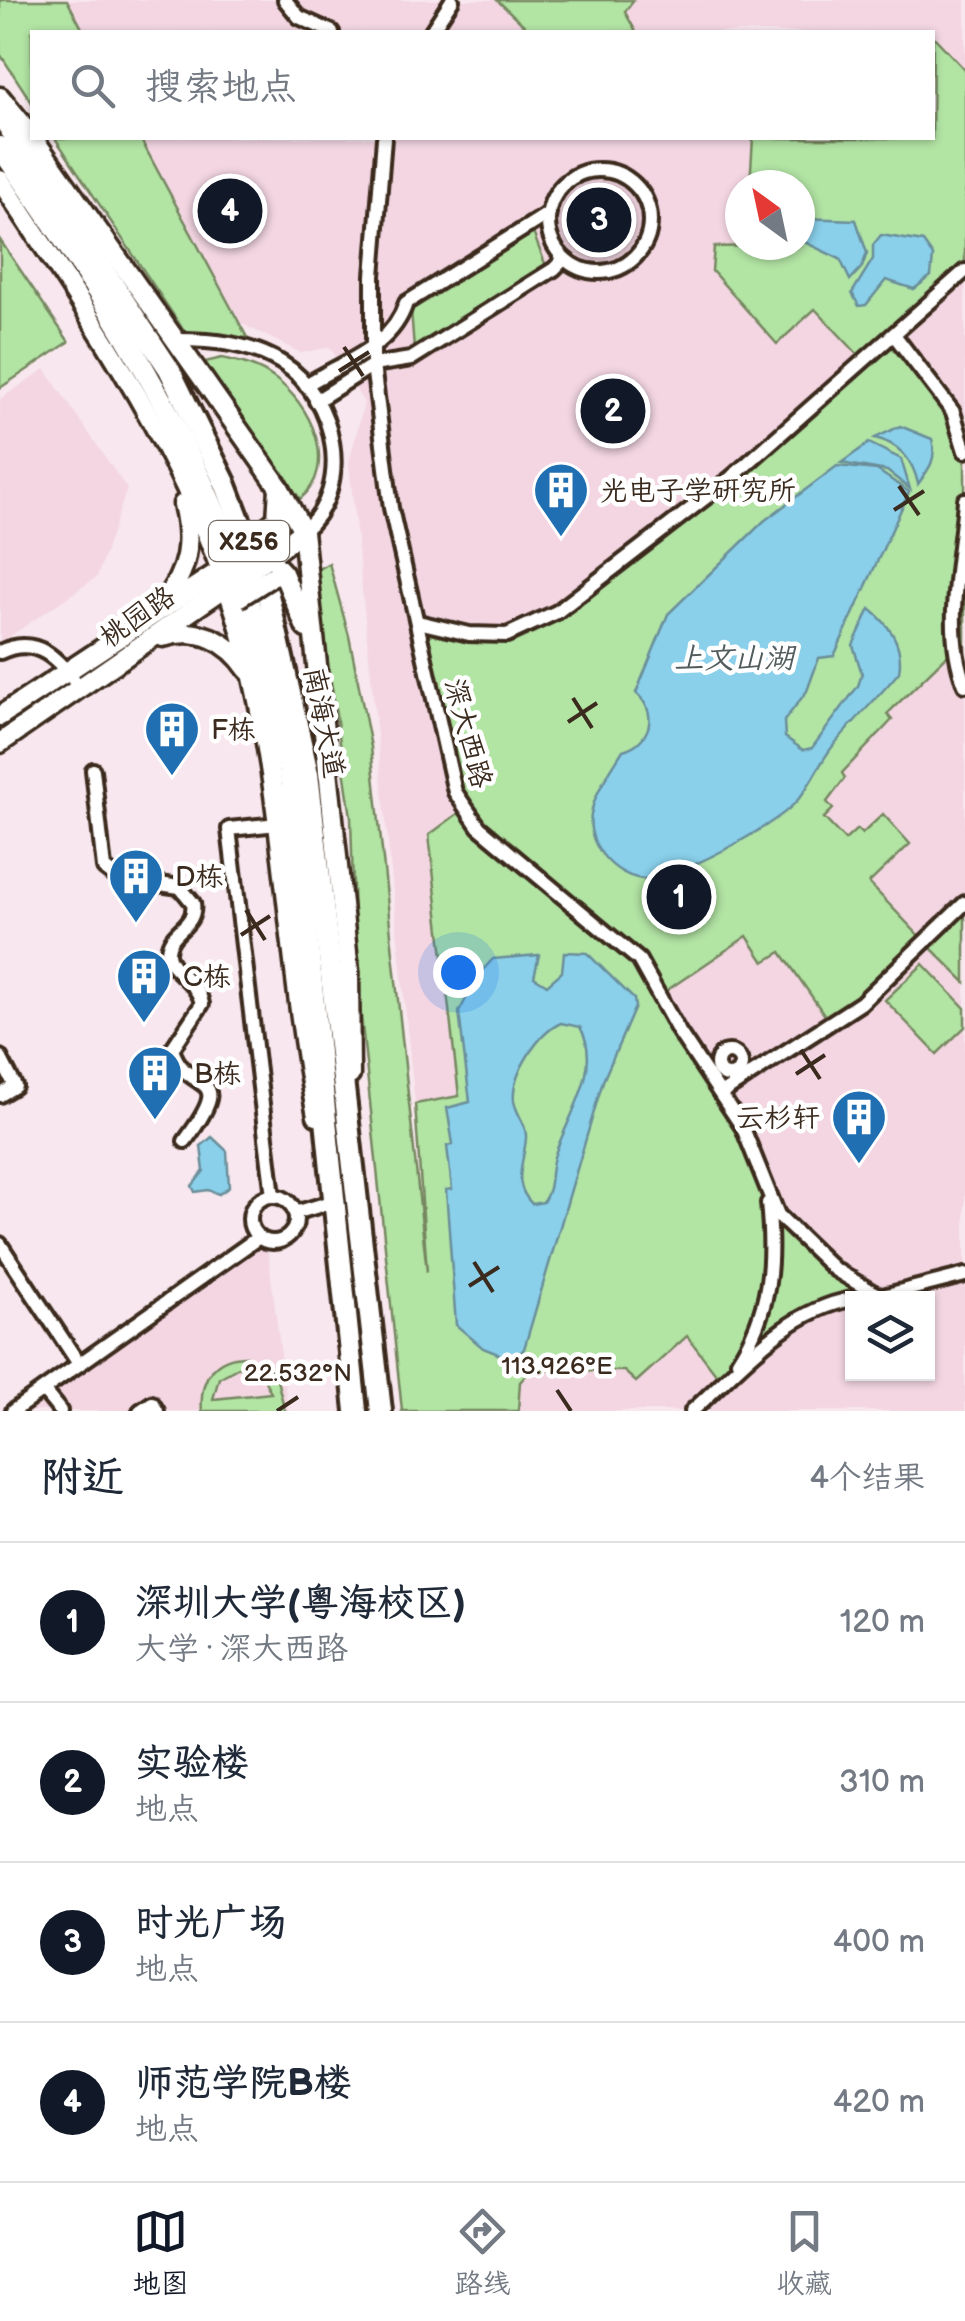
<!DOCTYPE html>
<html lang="zh">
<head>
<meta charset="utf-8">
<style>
	:root { --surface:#fff; --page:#f2f2f3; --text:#1f2937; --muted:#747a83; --line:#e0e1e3; --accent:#111827 }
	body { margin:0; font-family:"Balsamiq Sans","LXGW WenKai TC",sans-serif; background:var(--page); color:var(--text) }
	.controls { position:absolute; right:30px; bottom:30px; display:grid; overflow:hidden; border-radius:0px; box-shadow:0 2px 8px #0004 }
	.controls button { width:90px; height:90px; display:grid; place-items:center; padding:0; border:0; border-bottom:2px solid var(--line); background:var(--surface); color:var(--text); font:50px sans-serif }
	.compass { position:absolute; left:725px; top:170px; width:90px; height:90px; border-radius:50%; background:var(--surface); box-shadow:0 2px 8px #0004; rotate:327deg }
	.you { position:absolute; left:458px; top:972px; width:35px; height:35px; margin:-25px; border:8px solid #fff; border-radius:50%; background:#1a73e8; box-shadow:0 0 0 15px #1a73e833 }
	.badge { display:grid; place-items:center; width:65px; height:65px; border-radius:50%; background:var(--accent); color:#fff; font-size:32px; font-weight:700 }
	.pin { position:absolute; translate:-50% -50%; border:5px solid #fff; box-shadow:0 2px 10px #0006 }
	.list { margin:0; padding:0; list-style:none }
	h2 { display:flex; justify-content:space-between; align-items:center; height:130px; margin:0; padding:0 40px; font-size:42px }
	h2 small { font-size:32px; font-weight:400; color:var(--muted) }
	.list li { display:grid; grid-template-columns:65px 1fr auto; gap:30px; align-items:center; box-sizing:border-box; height:160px; padding:0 40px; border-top:2px solid var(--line) }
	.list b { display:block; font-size:38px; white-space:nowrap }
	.list p { margin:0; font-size:32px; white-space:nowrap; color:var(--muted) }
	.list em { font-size:32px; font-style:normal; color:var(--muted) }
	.icon { flex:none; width:55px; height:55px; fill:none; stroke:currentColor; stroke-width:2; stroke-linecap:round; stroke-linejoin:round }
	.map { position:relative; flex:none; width:965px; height:1411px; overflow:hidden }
	.search { position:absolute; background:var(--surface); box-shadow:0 2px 8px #0004; left:30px; right:30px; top:30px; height:110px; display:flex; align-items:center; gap:25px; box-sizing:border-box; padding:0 35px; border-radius:0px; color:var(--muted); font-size:38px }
	.sheet { height:770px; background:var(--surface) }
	nav { display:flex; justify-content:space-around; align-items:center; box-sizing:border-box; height:140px; border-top:2px solid var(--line); background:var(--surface); font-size:28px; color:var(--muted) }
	nav a { display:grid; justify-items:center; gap:5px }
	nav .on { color:var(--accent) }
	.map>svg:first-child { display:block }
</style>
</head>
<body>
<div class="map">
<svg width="965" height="1411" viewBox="0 0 965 1411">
	<rect width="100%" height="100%" fill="#f8e7ee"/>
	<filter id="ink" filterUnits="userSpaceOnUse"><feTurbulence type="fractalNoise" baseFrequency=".01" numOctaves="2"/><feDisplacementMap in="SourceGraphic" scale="20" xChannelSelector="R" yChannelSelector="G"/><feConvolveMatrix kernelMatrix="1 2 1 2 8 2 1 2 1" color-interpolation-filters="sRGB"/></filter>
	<g filter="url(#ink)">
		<g fill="#f3d6e2" fill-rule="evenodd">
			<path d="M 66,0 L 965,0 L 965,1411 L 437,1411 L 415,1104 L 349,463 L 364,403 L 330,347 L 301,353 L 222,314 L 134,138 L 932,138 L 932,32 L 82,32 ZM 740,185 L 800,185 L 800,245 L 740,245 ZM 852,1298 L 928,1298 L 928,1374 L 852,1374 Z"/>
			<path d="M 45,369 L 127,489 L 97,577 L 0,643 L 0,399 Z"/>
			<path d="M 259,1237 L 266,1237 L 288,1411 L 13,1411 Z"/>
		</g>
		<g fill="#b2e4a4" stroke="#768761" stroke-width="2.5" fill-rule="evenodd">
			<path d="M 0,0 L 67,0 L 84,32 L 32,32 L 32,103 L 0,54 Z"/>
			<path d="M 497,0 L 634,0 L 625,12 L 636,32 L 531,32 Z"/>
			<path d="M 933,36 L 965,70 L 965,271 L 895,336 L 928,376 L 965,451 L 965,685 L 955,648 L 887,714 L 892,720 L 842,773 L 845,778 L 827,802 L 833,809 L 824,818 L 845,840 L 857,829 L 862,834 L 883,814 L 910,844 L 869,883 L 925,942 L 965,903 L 965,982 L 926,943 L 830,1023 L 781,952 L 764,962 L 747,936 L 660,995 L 722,1093 L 793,1233 L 881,1297 C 809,1298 776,1339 723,1383 L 687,1336 L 636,1382 L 624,1371 L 531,1370 L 520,1382 L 518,1411 L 402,1411 L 355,957 L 351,817 L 332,687 L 304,577 L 329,563 L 349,636 L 371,747 L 427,1272 L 415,1104 L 459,1096 L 429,835 L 464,809 L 418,622 L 469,634 L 529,628 L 676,524 L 864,361 L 815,309 L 777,344 L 712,271 L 714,247 L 800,245 L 800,185 L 750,185 L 753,138 L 932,138 Z"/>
			<path d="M 55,138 L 140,138 L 249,341 L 188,337 Z"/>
			<circle cx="598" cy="224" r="31"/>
			<path d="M 532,230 L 546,266 L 414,349 L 411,309 Z"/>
			<path d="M 0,240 L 69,342 L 0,388 Z"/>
			<path d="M 222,358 C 241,362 258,366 274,378 C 310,403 340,466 300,499 L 205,362 Z"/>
			<path d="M 923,964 L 965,1008 L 965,1027 L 937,1054 L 885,1000 Z"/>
			<path d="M 248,1356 L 275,1372 L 285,1411 L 202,1411 C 199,1379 214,1355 248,1356 ZM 239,1367 L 261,1373 L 271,1393 L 213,1399 L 219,1378 Z"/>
		</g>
		<g fill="#8ad0eb" stroke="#6a8e99" stroke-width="2.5" fill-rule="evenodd">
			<path d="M 800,218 L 856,220 L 867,253 L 862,267 L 850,280 L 840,259 L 800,240 Z"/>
			<path d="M 881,235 L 923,242 L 933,256 L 931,276 L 914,289 L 886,280 L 866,305 L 859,306 L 852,293 L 873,259 L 873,245 Z"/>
			<path d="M 900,426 L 932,439 C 937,459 930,468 918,484 C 913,460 900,444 875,438 Z"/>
			<path d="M 869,443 L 901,459 L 910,489 L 887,471 L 841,463 Z"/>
			<path d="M 837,466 L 877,470 L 909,492 L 834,656 L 819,658 L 807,691 L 784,721 L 785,737 L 803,750 L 812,748 L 858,686 L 862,674 L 853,645 L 870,609 C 890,625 904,645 899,672 C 878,698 854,720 833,746 C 819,763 810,788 795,803 C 774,826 676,880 646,879 C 631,879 616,870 606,859 C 572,821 601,786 623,750 C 651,742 659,713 636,693 L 668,614 L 764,521 Z"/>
			<path d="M 564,952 L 587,953 L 634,999 L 635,1007 L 603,1081 L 524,1349 L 513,1360 L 483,1348 L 456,1325 L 446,1190 L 452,1189 L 447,1146 L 453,1144 L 447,1108 L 470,1102 L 459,1012 L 480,973 L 493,959 L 539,955 L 534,977 L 547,985 L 562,972 ZM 561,1023 L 580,1027 C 604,1068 567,1117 554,1157 C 549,1174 553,1187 543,1202 L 532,1204 C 511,1183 524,1164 526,1138 C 527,1124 516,1114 514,1101 C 511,1075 538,1033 561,1023 Z"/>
			<path d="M 212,1137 L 227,1151 L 229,1187 L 219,1194 L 208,1190 L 195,1192 L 192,1186 L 204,1171 L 201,1146 Z"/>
		</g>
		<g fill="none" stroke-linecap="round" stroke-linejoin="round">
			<g stroke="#3b2a1e" stroke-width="20">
				<g id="street">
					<path d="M 285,0 L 299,17 L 332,32"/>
					<path d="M 431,32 L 452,0"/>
					<path d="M 384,138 L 373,276 L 373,365 L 391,508 L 455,792 L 479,827 L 639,960 L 679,1032 L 743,1128 L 778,1215 L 834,1269 L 881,1297"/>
					<circle cx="599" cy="221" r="51"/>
					<path d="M 895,336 L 953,412 L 965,451"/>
					<path d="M 176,340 C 213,340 250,343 282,363 C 336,396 355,489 303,531"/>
					<path d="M 306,385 C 344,361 392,348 406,303 L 549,213"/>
					<path d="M 316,401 L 373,365 L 411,359 L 554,269 L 564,259"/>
					<path d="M 965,500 C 961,559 942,628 965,685"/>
					<path d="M 418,622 L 469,634 L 507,635 L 557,612 L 731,478 L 965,271"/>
					<path d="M 0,652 C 37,634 60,660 80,689"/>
					<path d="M 93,770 L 104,868 L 117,878 L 180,887 L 193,903 C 197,927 170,929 168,951 C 166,970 198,979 202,1004 L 172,1049 C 187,1098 240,1067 185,1141"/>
					<circle cx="729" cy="1064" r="12"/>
					<path d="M 0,1057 L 15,1086 L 0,1095"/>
					<path d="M 722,1093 L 861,1003 L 965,903"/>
					<path d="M 273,1196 L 229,829 L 278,824"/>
					<circle cx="273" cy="1219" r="23"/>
					<path d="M 295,1213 L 335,1201"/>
					<path d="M 0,1244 L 79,1364"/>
					<path d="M 875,1298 L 965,1275"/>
					<path d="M 738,1361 C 771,1311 774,1261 768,1203"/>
					<path d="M 43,1390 L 60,1411"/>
					<path d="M 13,1411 L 259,1237"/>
					<path d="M 140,1411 L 152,1403 L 157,1411"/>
					<path d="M 692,1411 C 741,1367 785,1311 852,1299"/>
				</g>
			</g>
			<g stroke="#3b2a1e" stroke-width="25">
				<g id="secondary">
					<path d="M 0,97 L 32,136"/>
					<path d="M 33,138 L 279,487 L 303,531 L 349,971 L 350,1075"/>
					<path d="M 0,180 C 97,327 201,476 246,649 C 286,802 286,961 317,1116"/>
					<path d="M 256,536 L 277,519 L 279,488"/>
					<path d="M 261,550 L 283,573 L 306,628"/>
					<path d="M 264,560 L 303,531"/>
					<path d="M 163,601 C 189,571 192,541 183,504"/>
					<path d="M 163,637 C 198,626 228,640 248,670"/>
					<path d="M 0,716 L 227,566"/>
					<path d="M 0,743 L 233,582"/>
				</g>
			</g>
			<g stroke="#3b2a1e" stroke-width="28">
				<g id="primary">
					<path d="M 0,114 L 169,369 L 225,483 L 268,595 L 308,774 L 381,1411"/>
					<path d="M 0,147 C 145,353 252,528 291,781 L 356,1411"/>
				</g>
			</g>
			<use href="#street" stroke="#fff" stroke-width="12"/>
			<use href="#secondary" stroke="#fff" stroke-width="18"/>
			<use href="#primary" stroke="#fff" stroke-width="20"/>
			<g stroke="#3b2a1e" stroke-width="25" stroke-linecap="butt">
				<g id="secondary-bridge">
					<path d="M 227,566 L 261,550"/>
					<path d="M 233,582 L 264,560"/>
					<path d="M 238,598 L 271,577"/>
				</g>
			</g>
			<use href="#secondary-bridge" stroke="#fff" stroke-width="18"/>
		</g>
	</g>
	<path fill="none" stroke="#3b2a1e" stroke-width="4" d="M 344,347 L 363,376M 339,371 L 369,352M 899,486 L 919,515M 894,510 L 924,491M 573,698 L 592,728M 568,722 L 597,703M 246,910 L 265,940M 241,935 L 270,916M 801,1050 L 820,1079M 796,1074 L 825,1055M 474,1262 L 493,1292M 469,1286 L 499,1267M 557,1390 L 571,1411M 277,1411 L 298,1397"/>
	<defs>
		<g id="building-pin" transform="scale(2.875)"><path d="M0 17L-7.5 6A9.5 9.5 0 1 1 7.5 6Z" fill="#1f6fb2" stroke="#fff"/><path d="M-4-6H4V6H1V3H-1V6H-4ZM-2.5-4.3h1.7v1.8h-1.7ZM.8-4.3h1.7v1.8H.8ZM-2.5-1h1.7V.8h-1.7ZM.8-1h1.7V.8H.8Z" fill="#fff"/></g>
	</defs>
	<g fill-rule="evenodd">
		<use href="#building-pin" x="561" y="490"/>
		<use href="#building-pin" x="172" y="729"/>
		<use href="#building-pin" x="136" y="876"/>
		<use href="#building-pin" x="144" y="976"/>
		<use href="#building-pin" x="155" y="1073"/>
		<use href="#building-pin" x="859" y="1117"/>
	</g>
	<g text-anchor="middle" stroke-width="9" stroke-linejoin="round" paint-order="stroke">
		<rect fill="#fff" stroke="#766a62" stroke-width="2.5" x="209" y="521" width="80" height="40" rx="8"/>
		<g font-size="25" font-weight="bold" fill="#3b2a1e">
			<text x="249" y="550">X256</text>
		</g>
		<g font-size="28" fill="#3b2a1e" stroke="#fff" text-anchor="start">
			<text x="600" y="500">光电子学研究所</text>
			<text x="211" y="739">F栋</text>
			<text x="175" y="886">D栋</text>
			<text x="183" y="986">C栋</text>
			<text x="194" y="1083">B栋</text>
			<text x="820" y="1127" text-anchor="end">云杉轩</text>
		</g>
		<g font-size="28" fill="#3b2a1e" stroke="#fff">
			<text transform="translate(137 616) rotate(-35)" y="10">桃园路</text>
			<text transform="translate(325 722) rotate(79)" y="10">南海大道</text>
			<text transform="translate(469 733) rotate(75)" y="10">深大西路</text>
		</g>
		<g font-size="30" font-style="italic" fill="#535c5c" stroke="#fff">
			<text x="734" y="668">上文山湖</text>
		</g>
	</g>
	<g font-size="25" text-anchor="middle" fill="#3b2a1e" stroke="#fff" stroke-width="9" stroke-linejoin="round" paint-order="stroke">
		<text x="557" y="1374">113.926°E</text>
		<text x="298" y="1381">22.532°N</text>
	</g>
</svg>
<div class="controls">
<button><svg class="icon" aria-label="layers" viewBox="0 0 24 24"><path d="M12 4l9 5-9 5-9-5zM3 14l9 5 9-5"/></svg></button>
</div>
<svg class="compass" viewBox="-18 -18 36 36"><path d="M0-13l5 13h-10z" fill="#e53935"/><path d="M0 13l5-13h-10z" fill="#747a83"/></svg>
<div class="you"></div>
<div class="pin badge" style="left:679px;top:897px">1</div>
<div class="pin badge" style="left:613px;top:411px">2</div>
<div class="pin badge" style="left:599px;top:220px">3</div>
<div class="pin badge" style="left:230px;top:211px">4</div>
<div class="search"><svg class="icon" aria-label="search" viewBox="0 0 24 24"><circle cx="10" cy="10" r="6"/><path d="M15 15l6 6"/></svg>搜索地点</div>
</div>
<section class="sheet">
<h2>附近<small>4个结果</small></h2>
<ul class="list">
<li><span class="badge">1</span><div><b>深圳大学(粤海校区)</b><p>大学 · 深大西路</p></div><em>120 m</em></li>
<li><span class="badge">2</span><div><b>实验楼</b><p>地点</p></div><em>310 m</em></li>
<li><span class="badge">3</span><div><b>时光广场</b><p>地点</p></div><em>400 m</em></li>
<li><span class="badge">4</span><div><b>师范学院B楼</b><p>地点</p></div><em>420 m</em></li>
</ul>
</section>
<nav>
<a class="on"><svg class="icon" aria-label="map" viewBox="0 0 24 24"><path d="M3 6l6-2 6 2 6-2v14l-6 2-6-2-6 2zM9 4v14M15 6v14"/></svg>地图</a>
<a><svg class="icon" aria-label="directions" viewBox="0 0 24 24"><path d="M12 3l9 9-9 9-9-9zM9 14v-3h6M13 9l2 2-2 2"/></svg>路线</a>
<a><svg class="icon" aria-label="saved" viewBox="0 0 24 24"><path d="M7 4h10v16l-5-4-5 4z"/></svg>收藏</a>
</nav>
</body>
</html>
